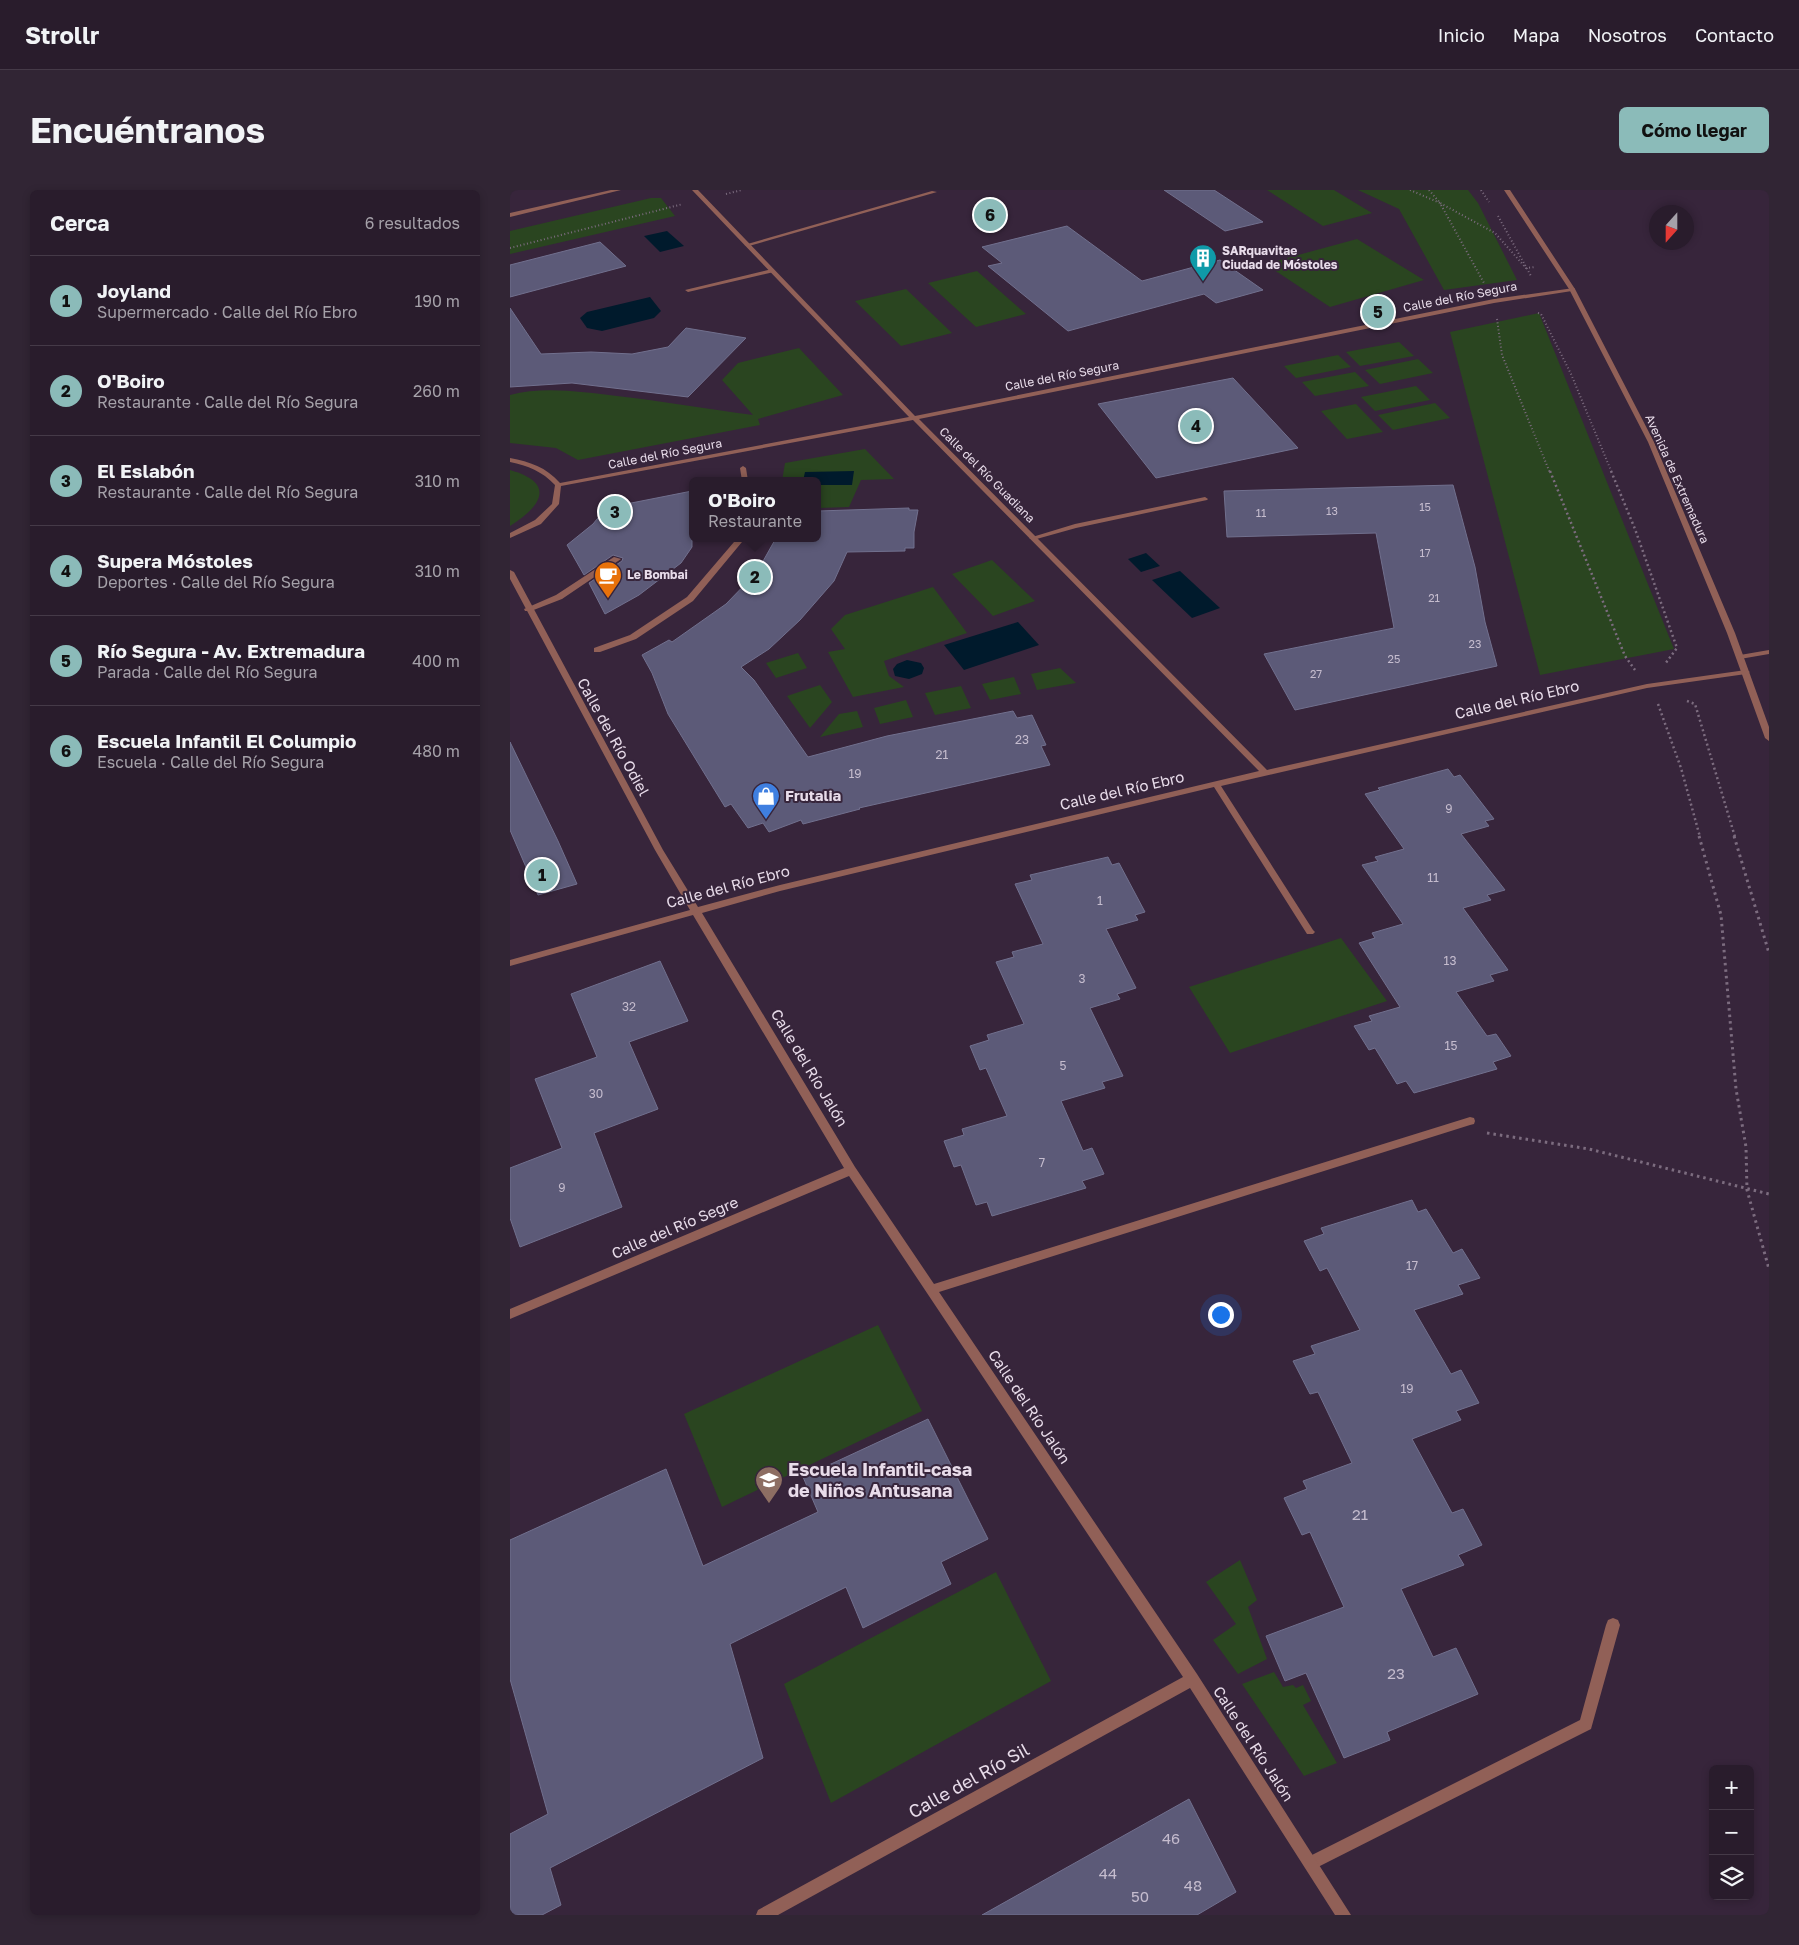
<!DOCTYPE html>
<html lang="es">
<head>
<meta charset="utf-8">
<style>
	:root { --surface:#291c2c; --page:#312534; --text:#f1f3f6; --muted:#a5a1a9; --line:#453a48; --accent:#8bbbb9 }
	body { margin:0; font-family:"Golos Text",sans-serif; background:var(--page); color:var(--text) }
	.controls { position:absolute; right:15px; bottom:15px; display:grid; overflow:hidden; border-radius:8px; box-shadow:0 2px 8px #0003 }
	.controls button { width:45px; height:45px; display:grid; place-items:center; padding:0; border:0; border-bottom:1px solid var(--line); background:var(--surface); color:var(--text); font:25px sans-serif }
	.compass { position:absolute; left:1139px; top:15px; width:45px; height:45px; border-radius:50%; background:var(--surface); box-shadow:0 2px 8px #0003; rotate:201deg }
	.you { position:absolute; left:710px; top:1124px; width:18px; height:18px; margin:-12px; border:4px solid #fff; border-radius:50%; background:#1a73e8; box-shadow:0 0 0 8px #1a73e833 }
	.badge { display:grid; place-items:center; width:32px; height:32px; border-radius:50%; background:var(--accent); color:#111; font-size:16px; font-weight:700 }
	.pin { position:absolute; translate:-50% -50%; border:2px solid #fff; box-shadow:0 1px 5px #0006 }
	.popup { position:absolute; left:179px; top:287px; width:132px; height:65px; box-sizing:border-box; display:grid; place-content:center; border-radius:8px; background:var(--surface); filter:drop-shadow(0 1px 4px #0005); font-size:16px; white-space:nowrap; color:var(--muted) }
	.popup b { font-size:19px; color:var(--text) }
	.popup::after { content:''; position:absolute; left:50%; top:100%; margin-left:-10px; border:10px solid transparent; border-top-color:var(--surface) }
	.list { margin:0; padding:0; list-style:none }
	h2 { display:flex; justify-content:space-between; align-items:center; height:65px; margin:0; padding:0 20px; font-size:21px }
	h2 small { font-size:16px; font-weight:400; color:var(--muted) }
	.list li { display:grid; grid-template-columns:32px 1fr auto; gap:15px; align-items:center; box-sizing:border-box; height:90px; padding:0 20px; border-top:1px solid var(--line) }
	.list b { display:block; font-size:19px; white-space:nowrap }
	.list p { margin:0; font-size:16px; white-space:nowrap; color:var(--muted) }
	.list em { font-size:16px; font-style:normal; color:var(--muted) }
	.icon { flex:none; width:28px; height:28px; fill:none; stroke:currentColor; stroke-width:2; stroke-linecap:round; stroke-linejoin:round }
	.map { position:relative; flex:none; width:1259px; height:1725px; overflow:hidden; border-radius:8px }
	header { display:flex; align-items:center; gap:30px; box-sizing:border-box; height:70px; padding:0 25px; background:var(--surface); border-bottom:1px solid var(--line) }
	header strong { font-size:24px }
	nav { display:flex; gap:28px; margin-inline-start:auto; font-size:18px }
	.intro { display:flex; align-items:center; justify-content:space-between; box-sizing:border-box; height:120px; padding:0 30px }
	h1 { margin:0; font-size:35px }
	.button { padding:12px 22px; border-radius:8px; background:var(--accent); color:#111; font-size:18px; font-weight:700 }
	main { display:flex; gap:30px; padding:0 30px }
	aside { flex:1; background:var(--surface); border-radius:8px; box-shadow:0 2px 8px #0003 }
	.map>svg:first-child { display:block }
</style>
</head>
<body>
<header>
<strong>Strollr</strong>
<nav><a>Inicio</a><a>Mapa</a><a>Nosotros</a><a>Contacto</a></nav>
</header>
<div class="intro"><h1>Encuéntranos</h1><a class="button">Cómo llegar</a></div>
<main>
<aside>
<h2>Cerca<small>6 resultados</small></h2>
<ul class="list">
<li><span class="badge">1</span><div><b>Joyland</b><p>Supermercado · Calle del Río Ebro</p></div><em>190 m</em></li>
<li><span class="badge">2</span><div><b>O'Boiro</b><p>Restaurante · Calle del Río Segura</p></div><em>260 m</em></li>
<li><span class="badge">3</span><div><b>El Eslabón</b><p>Restaurante · Calle del Río Segura</p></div><em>310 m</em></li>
<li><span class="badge">4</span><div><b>Supera Móstoles</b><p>Deportes · Calle del Río Segura</p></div><em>310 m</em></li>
<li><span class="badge">5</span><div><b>Río Segura - Av. Extremadura</b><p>Parada · Calle del Río Segura</p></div><em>400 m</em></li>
<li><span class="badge">6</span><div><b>Escuela Infantil El Columpio</b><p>Escuela · Calle del Río Segura</p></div><em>480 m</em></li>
</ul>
</aside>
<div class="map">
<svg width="1259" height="1725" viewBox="0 0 1259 1725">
	<rect width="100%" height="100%" fill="#37253b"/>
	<g fill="#2a4520">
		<path d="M 757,0 L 824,0 L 862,23 L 813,36 Z"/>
		<path d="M 848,0 L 958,0 L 968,13 L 1007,90 L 934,100 L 889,19 Z"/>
		<path d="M 141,8 L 151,8 L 165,26 L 0,64 L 0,41 Z"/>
		<path d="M 847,49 L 914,90 L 820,117 L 755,74 Z"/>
		<path d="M 467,81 L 516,124 L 466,137 L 418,93 Z"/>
		<path d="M 396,99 L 442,143 L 391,156 L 345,111 Z"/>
		<path d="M 1029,123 L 1164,459 L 1030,485 L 940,142 Z"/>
		<path d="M 889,152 L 904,166 L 850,176 L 836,162 Z"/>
		<path d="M 289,158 L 333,205 L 248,229 L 250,235 L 68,270 L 46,258 L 0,253 L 0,205 C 33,196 73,202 107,206 C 152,211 198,219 243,225 L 212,190 L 228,173 Z"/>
		<path d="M 828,165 L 841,177 L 786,188 L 774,176 Z"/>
		<path d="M 908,169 L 923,183 L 870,194 L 855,180 Z"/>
		<path d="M 845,182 L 859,196 L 805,206 L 792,192 Z"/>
		<path d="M 906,196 L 920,210 L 865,221 L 851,207 Z"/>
		<path d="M 925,213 L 940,228 L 883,240 L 868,225 Z"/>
		<path d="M 846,214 L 873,242 L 837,249 L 811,221 Z"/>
		<path d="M 355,259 L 384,289 L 351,290 L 339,317 L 308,318 L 308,291 L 272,291 L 275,273 Z"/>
		<path d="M 0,280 C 46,293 32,316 0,336 Z"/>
		<path d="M 482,370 L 525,411 L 483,426 L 442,384 Z"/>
		<path d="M 423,397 L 457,443 L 374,471 L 379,486 L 394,497 L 343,507 L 318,462 L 335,459 L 321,439 L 335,425 Z"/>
		<path d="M 288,463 L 297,478 L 266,488 L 256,473 Z"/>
		<path d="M 550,478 L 566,493 L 527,500 L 521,484 Z"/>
		<path d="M 504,487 L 511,504 L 480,510 L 472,494 Z"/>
		<path d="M 310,495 L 322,512 L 300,538 L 277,506 Z"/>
		<path d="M 451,496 L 461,518 L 425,525 L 415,503 Z"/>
		<path d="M 396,510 L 403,527 L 370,534 L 364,518 Z"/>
		<path d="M 347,521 L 353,537 L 310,547 L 329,524 Z"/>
		<path d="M 831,748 L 877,811 L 720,863 L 679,797 Z"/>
		<path d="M 368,1135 L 412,1221 L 212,1317 L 174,1224 Z"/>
		<path d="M 730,1370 L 747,1410 L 738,1417 L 757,1469 L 728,1484 L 703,1450 L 726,1434 L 696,1392 Z"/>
		<path d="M 486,1382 L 541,1491 L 321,1613 L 274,1494 Z"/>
		<path d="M 764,1482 L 773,1497 L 783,1495 L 786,1498 L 793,1495 L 801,1511 L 793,1515 L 827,1573 L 794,1586 L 732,1494 Z"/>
	</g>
	<g fill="#001a2c">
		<path d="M 157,41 L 174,56 L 150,62 L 134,46 Z"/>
		<path d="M 140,107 L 151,121 L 144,128 L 92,141 L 77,138 L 70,128 L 77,122 Z"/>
		<path d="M 344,281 L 342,295 L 308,295 L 308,291 L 293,291 L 295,282 Z"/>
		<path d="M 636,363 L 650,376 L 631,382 L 618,369 Z"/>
		<path d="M 670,381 L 710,418 L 682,428 L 642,390 Z"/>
		<path d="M 508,432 L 529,455 L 454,480 L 434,455 Z"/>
		<path d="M 397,470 L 411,473 L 414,478 L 412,484 L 399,489 L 385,486 L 383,479 L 387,474 Z"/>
	</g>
	<g fill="#5c5a78" stroke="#71708e">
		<path d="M 654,0 L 704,0 L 753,32 L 715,41 Z"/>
		<path d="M 557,36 L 632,91 L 710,70 L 753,100 L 706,113 L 694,104 L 558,141 L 478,76 L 492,73 L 472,57 Z"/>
		<path d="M 90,52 L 116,76 L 0,107 L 0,75 Z"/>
		<path d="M 0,118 L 31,164 L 81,162 L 122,164 L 158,157 L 176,138 L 236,148 L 178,207 L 62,193 L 0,197 Z"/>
		<path d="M 723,188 L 788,258 L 646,288 L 588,214 Z"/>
		<path d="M 943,295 L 965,377 L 975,432 L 987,476 L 785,520 L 754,464 L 884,438 L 866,343 L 717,347 L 714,301 Z"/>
		<path d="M 182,301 L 182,357 L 171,373 L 129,405 L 95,424 L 79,393 L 112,371 L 113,368 L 103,365 L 74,385 L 57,355 L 83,334 L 96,318 Z"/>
		<path d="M 399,318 L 399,320 L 408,320 L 404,342 L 404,358 L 395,358 L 395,361 L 337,362 L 324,391 L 290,430 L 259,459 L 231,477 L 244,490 L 298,567 L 377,546 L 503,521 L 507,528 L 522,525 L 536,555 L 531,556 L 540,575 L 349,618 L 350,619 L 293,634 L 291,630 L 259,642 L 253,633 L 238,638 L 221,614 L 215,617 L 158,524 L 142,483 L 132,465 L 159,450 L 162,452 L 216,414 L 247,382 L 266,348 L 308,348 L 308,321 Z"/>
		<path d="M 0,552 L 48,651 L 67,694 L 28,705 L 0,640 Z"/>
		<path d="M 938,579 L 944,587 L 950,585 L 984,629 L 975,631 L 979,636 L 951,644 L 995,700 L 977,705 L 981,710 L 953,718 L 998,780 L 980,785 L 984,791 L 946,802 L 977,846 L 986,844 L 1001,866 L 983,872 L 987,879 L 904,903 L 896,891 L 887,894 L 865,858 L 859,860 L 844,836 L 862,831 L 859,826 L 890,817 L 849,753 L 865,748 L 862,743 L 893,734 L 852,675 L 868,671 L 865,667 L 894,659 L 855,604 L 870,600 L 868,598 Z"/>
		<path d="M 598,667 L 602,675 L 609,673 L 635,722 L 625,725 L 628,730 L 596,739 L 626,798 L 607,804 L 610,809 L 580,818 L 613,886 L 592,892 L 595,898 L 551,911 L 573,961 L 582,958 L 594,984 L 572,991 L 576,998 L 482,1026 L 477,1012 L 466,1015 L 451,975 L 444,977 L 434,951 L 454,945 L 452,939 L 497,926 L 476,878 L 470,880 L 460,856 L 479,850 L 477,845 L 514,834 L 486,772 L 504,767 L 502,762 L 533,754 L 505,694 L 522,690 L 520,685 Z"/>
		<path d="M 150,771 L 178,831 L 119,852 L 148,919 L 84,943 L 112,1017 L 10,1057 L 0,1028 L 0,978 L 52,958 L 25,889 L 87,867 L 61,804 Z"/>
		<path d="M 902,1010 L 908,1022 L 916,1019 L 943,1063 L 952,1059 L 970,1088 L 948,1095 L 953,1104 L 904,1120 L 941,1184 L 951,1180 L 969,1213 L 946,1221 L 951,1230 L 902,1249 L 942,1323 L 953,1319 L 972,1355 L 948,1365 L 954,1375 L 891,1399 L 923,1467 L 946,1458 L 968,1504 L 877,1542 L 880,1550 L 834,1568 L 796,1483 L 775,1491 L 756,1446 L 834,1417 L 800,1342 L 792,1345 L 774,1308 L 797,1299 L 793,1291 L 842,1273 L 808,1202 L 800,1204 L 783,1171 L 805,1164 L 801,1156 L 850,1140 L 817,1078 L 810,1081 L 794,1051 L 814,1044 L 811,1038 Z"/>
		<path d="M 418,1229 L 478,1349 L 431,1372 L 441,1394 L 353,1438 L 336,1397 L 220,1454 L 253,1568 L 40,1678 L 51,1715 L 32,1725 L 0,1725 L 0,1644 L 38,1624 L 0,1489 L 0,1350 L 156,1279 L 193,1376 L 308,1322 L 293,1287 Z"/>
		<path d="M 679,1609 L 726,1702 L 687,1725 L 472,1725 Z"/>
	</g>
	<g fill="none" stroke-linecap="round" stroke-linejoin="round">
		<g stroke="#7c6c7f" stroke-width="2" stroke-dasharray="1 2.5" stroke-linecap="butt">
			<path d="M 900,0 L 930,13 L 974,93"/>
			<path d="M 919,0 L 930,13 L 985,43 L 1016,78 L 1025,77"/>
			<path d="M 971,0 L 979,12"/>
			<path d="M 216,4 L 232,0"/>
			<path d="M 988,26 L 1021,86"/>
			<path d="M 0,58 L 173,14"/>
			<path d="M 1028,123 L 1031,124 L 1061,184 L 1102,283"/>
			<path d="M 987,129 L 992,165 L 1040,283"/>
		</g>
		<g stroke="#7c6c7f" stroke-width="2.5" stroke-dasharray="2 3" stroke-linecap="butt">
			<path d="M 1040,281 L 1115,466 L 1125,480"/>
			<path d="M 1101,281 L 1125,339 L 1167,458 L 1155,474"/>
			<path d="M 1177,511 L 1185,514 L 1225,647"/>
			<path d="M 1148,514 L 1171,578 L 1190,647"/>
		</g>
		<g stroke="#7c6c7f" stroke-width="3" stroke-dasharray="2.5 4" stroke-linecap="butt">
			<path d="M 1189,646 L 1211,725 L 1226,899 L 1236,957 L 1237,1000 L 1259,1079"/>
			<path d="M 1224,646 L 1259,763"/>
			<path d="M 977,943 L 1079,959 L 1259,1004"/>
		</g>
		<g fill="#916057" fill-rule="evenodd">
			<path d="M 422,1 L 427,2 L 239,56 L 234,55 Z"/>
			<path d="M 262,79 L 265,81 L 264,82 L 178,102 L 175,100 Z"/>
			<path d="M 695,307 L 698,309 L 697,310 L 566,338 L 523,350 L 519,348 L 565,334 Z"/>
			<path d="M 104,367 L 111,369 L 52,409 L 21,421 L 15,421 L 14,419 L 46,405 Z"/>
			<path d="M 1259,460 L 1259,464 L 1230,469 L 1226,467 L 1230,465 Z"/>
			<path d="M 1103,1428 L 1108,1430 L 1110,1435 L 1081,1539 L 806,1678 L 801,1680 L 796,1678 L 794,1673 L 796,1668 L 1070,1530 L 1096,1435 L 1098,1430 Z"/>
		</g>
		<g fill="#916057" fill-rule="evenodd">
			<path d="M 233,276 L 236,278 L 238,291 L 232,291 L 230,278 Z"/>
			<path d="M 224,348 L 232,348 L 232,352 L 183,411 L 126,449 L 90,462 L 84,462 L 84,458 L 120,445 L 177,407 L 224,352 Z"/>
		</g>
		<g fill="#916057" fill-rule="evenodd">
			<path d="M 101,0 L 111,0 L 0,27 L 0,23 Z"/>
			<path d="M 182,0 L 188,0 L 405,226 L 984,109 L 1064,98 L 1065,99 L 1062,101 L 984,113 L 409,229 L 757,580 L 1137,494 L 1236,480 L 1240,482 L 1236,484 L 1137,498 L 711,596 L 803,740 L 805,742 L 803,744 L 797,744 L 704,597 L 270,701 L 192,723 L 345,977 L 424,1094 L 960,927 L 964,928 L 965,931 L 964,934 L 960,935 L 429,1102 L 687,1484 L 841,1725 L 825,1725 L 680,1498 L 268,1725 L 246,1725 L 248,1720 L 673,1487 L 339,986 L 0,1129 L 0,1119 L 334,978 L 183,725 L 0,776 L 0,770 L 180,720 L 145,660 L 0,389 L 0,380 L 4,382 L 153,660 L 188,717 L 270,695 L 749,581 L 403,230 L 51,296 L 49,314 L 31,334 L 0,348 L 0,343 L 25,330 L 42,314 L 45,295 C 32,281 18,276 0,272 L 0,268 C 20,272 36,277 50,293 L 399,227 Z"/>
		</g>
		<path fill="#916057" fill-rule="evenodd" d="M 994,0 L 1000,0 L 1065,99 L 1144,252 L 1225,443 L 1259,537 L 1259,551 L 1255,548 L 1217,443 L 1138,252 L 1059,99 Z"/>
	</g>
	<defs>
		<g id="building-pin" transform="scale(1.4375)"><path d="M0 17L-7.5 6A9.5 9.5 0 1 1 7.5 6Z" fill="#0f9aa8" stroke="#37253b"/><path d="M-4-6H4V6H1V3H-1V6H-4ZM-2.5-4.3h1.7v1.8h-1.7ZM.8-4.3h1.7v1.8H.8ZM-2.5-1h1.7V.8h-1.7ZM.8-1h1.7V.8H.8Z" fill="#fff"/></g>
		<g id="cafe-pin" transform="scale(1.4375)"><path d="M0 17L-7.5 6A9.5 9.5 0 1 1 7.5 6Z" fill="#e8710a" stroke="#37253b"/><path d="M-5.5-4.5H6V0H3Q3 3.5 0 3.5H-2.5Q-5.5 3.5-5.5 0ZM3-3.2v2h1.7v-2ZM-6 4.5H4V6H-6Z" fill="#fff"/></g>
		<g id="shop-pin" transform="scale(1.4375)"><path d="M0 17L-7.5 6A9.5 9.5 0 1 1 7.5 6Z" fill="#3f7fe0" stroke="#37253b"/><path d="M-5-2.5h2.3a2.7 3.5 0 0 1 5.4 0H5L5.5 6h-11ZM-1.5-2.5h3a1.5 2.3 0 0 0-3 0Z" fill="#fff"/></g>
		<g id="school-pin" transform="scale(1.4375)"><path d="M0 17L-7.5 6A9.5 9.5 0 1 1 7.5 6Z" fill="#8d6e63" stroke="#37253b"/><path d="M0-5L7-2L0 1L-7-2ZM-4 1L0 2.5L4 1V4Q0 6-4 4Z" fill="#fff"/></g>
	</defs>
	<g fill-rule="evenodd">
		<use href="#building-pin" x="693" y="68"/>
		<use href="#cafe-pin" x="98" y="385"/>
		<use href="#shop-pin" x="256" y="606"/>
		<use href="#school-pin" x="259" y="1290"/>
	</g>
	<g text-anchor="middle" stroke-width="4" stroke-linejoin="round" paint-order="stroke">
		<g font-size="11" fill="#c5bcce">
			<text x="915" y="321">15</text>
			<text x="822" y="325">13</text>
			<text x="751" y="327">11</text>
			<text x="915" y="367">17</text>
			<text x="924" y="412">21</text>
			<text x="965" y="458">23</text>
			<text x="884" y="473">25</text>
			<text x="806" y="488">27</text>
		</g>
		<g font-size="12" font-weight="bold" fill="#e8dcea" stroke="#37253b" text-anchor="start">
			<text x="712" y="65">SARquavitae<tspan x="712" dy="14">Ciudad de Móstoles</tspan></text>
			<text x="117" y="389">Le Bombai</text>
		</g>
		<g font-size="12" fill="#e8dcea" stroke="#37253b">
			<text transform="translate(950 107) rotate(-11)" y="4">Calle del Río Segura</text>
			<text transform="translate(552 186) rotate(-11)" y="4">Calle del Río Segura</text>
			<text transform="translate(155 264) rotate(-11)" y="4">Calle del Río Segura</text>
			<text transform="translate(477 285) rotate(45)" y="4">Calle del Río Guadiana</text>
			<text transform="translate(1167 289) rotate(66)" y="4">Avenida de Extremadura</text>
		</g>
		<g font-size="12" fill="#c5bcce">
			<text x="512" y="554">23</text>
			<text x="432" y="569">21</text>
			<text x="345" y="588">19</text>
			<text x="939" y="623">9</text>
			<text x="923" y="692">11</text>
			<text x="590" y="715">1</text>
			<text x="940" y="775">13</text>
			<text x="572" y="793">3</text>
			<text x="119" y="821">32</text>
			<text x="941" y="860">15</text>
			<text x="553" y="880">5</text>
			<text x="86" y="908">30</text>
			<text x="532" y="977">7</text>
			<text x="52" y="1002">9</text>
			<text x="902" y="1080">17</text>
			<text x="897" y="1203">19</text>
		</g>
		<g font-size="15" fill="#e8dcea" stroke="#37253b">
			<text transform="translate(1007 510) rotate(-13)" y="5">Calle del Río Ebro</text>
			<text transform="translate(103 547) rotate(61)" y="5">Calle del Río Odiel</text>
			<text transform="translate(612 601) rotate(-13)" y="5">Calle del Río Ebro</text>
			<text transform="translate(218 697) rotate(-15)" y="5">Calle del Río Ebro</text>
			<text transform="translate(299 878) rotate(59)" y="5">Calle del Río Jalón</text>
			<text transform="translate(165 1038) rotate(-23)" y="5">Calle del Río Segre</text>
			<text transform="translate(519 1217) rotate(56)" y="5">Calle del Río Jalón</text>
			<text transform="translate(743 1554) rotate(57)" y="5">Calle del Río Jalón</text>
		</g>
		<g font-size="15" font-weight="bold" fill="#e8dcea" stroke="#37253b" text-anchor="start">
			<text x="275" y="611">Frutalia</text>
		</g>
		<g font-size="15" fill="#c5bcce">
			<text x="850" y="1330">21</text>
			<text x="886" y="1489">23</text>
			<text x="661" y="1654">46</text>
			<text x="598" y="1689">44</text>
			<text x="683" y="1701">48</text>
			<text x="630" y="1712">50</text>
		</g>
		<g font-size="18" font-weight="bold" fill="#e8dcea" stroke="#37253b" text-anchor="start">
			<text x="278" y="1286">Escuela Infantil-casa<tspan x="278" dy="21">de Niños Antusana</tspan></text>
		</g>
		<g font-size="18" fill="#e8dcea" stroke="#37253b">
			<text transform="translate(459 1591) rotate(-29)" y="6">Calle del Río Sil</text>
		</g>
	</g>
</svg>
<div class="controls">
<button>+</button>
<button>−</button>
<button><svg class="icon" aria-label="layers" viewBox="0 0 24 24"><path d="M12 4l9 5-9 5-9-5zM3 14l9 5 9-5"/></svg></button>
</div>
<svg class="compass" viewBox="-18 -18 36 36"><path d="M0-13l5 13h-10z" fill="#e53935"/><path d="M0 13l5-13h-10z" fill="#a5a1a9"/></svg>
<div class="you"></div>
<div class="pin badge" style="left:32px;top:685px">1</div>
<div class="pin badge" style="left:245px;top:387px">2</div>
<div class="popup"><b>O'Boiro</b>Restaurante</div>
<div class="pin badge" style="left:105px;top:322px">3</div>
<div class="pin badge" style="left:686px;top:236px">4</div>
<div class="pin badge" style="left:868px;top:122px">5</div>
<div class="pin badge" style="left:480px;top:25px">6</div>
</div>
</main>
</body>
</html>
